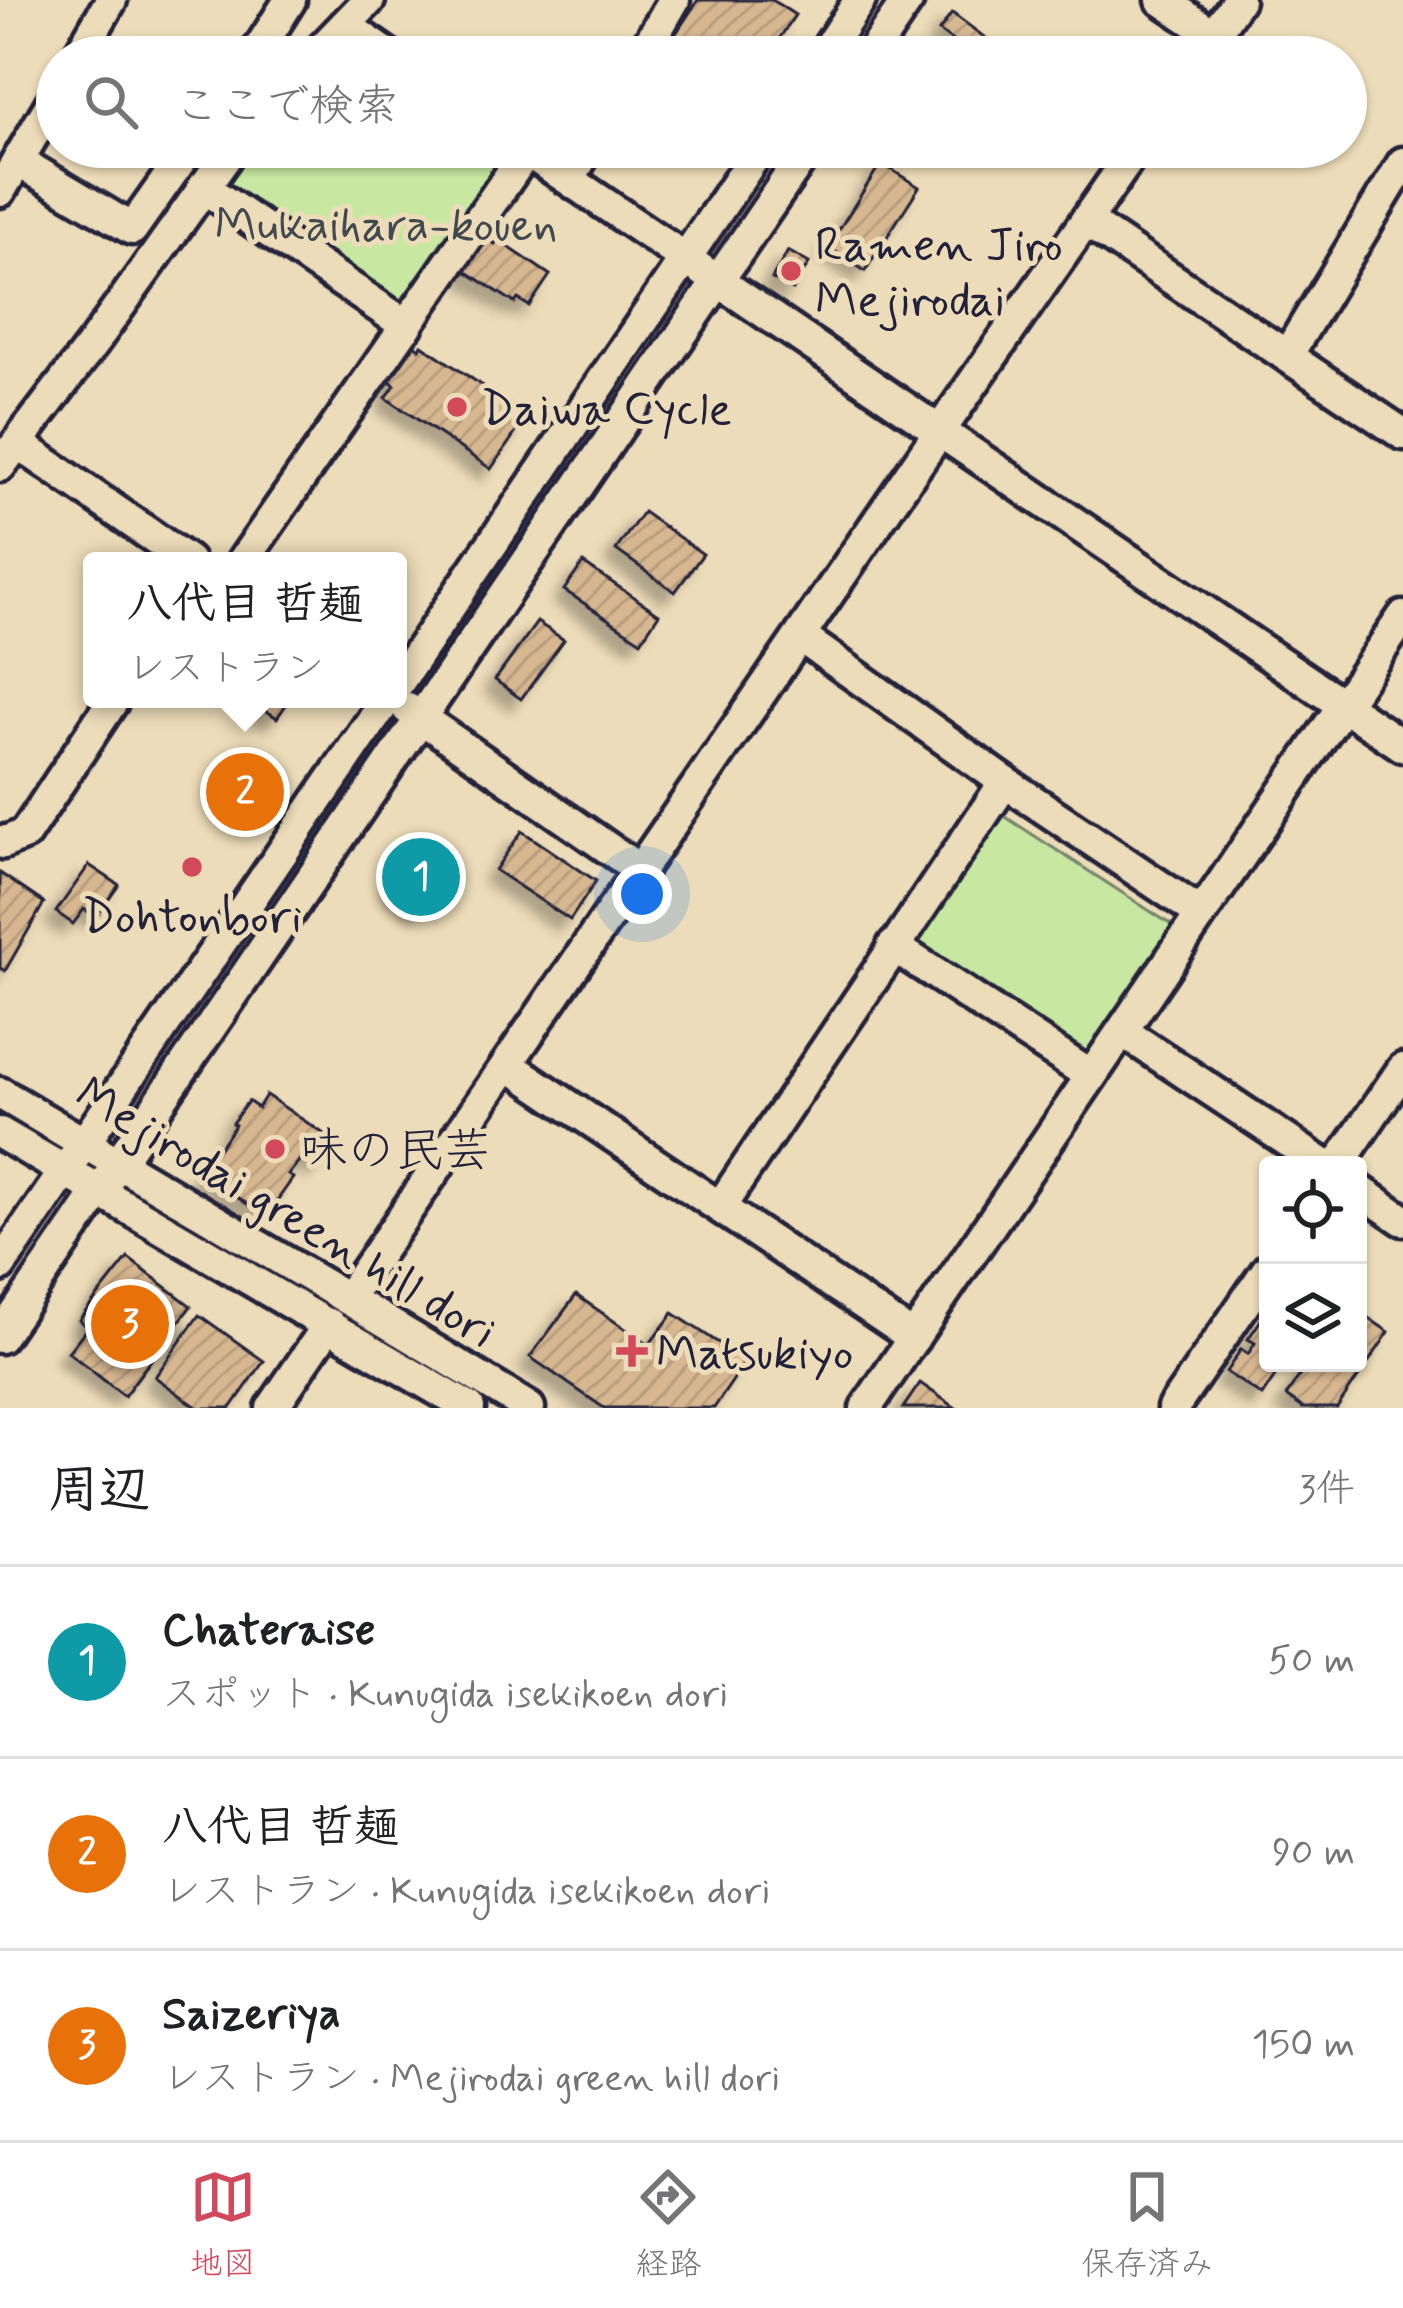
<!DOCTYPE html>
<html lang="ja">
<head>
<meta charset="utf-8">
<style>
	:root { --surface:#fff; --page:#f2f2f2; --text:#202124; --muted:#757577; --line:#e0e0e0; --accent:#d1495b }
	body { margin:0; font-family:Mynerve,"Klee One",sans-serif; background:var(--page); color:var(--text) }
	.controls { position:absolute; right:36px; bottom:36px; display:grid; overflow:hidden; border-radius:12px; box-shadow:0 3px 9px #0004 }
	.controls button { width:108px; height:108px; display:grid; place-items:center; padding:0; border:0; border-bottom:3px solid var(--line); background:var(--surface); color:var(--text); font:60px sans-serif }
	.you { position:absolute; left:642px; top:894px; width:42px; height:42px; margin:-30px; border:9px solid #fff; border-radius:50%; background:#1a73e8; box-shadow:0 0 0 18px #1a73e833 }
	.badge { display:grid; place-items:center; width:78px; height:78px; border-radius:50%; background:var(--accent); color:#fff; font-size:39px; font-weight:700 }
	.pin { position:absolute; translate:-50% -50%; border:6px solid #fff; box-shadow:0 3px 12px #0006 }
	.popup { position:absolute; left:83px; top:552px; width:324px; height:156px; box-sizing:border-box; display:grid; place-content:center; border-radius:12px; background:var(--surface); filter:drop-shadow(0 3px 9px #0005); font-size:39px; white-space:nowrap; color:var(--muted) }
	.popup b { font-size:45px; color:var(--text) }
	.popup::after { content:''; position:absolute; left:50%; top:100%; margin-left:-24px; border:24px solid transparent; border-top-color:var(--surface) }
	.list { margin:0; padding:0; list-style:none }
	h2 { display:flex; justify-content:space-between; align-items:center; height:156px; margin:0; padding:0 48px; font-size:51px }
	h2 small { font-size:39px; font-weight:400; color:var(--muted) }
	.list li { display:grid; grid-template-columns:78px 1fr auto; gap:36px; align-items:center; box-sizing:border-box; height:192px; padding:0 48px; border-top:3px solid var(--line) }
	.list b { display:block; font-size:45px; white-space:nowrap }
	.list p { margin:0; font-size:39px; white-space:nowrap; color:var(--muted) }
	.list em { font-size:39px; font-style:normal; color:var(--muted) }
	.icon { flex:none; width:66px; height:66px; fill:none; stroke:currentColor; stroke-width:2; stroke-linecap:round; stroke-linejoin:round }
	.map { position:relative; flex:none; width:1403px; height:1408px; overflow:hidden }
	.search { position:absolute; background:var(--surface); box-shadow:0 3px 9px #0004; left:36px; right:36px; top:36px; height:132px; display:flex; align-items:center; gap:30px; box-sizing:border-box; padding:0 42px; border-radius:66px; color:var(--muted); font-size:45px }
	.sheet { height:732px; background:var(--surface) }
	nav { display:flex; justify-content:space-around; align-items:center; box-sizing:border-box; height:168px; border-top:3px solid var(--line); background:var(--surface); font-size:33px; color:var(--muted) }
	nav a { display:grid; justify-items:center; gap:6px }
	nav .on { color:var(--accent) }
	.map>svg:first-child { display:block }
</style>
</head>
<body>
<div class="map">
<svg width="1403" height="1408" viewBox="0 0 1403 1408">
	<defs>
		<pattern id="building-hatch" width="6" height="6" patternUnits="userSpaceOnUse" patternTransform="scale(3)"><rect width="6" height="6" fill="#d7b790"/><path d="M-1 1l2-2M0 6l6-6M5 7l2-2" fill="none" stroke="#b89d7d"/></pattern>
		<filter id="shadow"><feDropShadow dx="-11" dy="11" stdDeviation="6" flood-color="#0004"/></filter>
	</defs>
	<rect width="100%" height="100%" fill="#eddcb9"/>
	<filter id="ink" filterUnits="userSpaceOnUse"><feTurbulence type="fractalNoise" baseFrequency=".00833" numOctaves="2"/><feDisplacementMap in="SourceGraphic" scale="24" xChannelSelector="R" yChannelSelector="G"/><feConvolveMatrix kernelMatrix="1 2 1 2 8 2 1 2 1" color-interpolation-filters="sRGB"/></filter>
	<g filter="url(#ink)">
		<g fill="#c8e8a1" stroke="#75856e" stroke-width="3">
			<path d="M 233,147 L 521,147 L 407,326 L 204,187 Z"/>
			<path d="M 998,812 L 1173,926 L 1087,1057 L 912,943 Z"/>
		</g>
		<g fill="url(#building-hatch)" stroke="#22223b" stroke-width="3" filter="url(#shadow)">
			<path d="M 698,0 L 772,0 L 795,15 L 767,57 L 702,57 L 673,38 Z"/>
			<path d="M 952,13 L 1011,57 L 974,57 L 939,31 Z"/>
			<path d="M 881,163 L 919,187 L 865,271 L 828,247 Z"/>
			<path d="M 486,238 L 495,244 L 498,240 L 550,275 L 529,306 L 518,299 L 515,303 L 464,270 Z"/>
			<path d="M 788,251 L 809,263 L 793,290 L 772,279 Z"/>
			<path d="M 412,344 L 420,349 L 422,345 L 527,416 L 491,469 L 386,398 L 395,385 L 389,380 Z"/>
			<path d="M 643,512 L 703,554 L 675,592 L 616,550 Z"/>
			<path d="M 583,563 L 659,614 L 641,641 L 564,590 Z"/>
			<path d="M 537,622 L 564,640 L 521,699 L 495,680 Z"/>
			<path d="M 249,699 L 290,699 L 277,718 Z"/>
			<path d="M 522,831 L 596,881 L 570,920 L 495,870 Z"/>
			<path d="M 418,845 L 452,868 L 424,909 L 391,886 Z"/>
			<path d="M 89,865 L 119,885 L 96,917 L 84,909 L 73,924 L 56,912 Z"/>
			<path d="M 0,873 L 44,903 L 5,971 L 0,968 Z"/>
			<path d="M 266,1095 L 336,1142 L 319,1166 L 303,1156 L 288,1175 L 293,1178 L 271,1209 L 261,1202 L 256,1210 L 201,1173 L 235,1125 L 232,1123 L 248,1101 L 258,1108 Z"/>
			<path d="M 128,1258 L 191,1306 L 124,1396 L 68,1352 L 87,1328 L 79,1320 Z"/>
			<path d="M 576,1295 L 649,1345 L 673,1313 L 746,1361 L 714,1408 L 604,1408 L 530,1357 Z"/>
			<path d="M 1358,1311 L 1389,1332 L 1337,1408 L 1303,1408 L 1286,1396 L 1308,1363 L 1358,1363 Z"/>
			<path d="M 1265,1314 L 1268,1316 L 1268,1363 L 1284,1363 L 1262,1396 L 1226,1372 L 1241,1349 L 1248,1354 L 1255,1343 L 1248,1339 Z"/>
			<path d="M 199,1315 L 264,1361 L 231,1408 L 198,1408 L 155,1377 Z"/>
			<path d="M 920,1383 L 956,1408 L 903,1408 Z"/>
		</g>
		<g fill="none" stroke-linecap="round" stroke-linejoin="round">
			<g stroke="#22223b" stroke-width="39">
				<g id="minor">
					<path d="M 1162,0 L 1214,35"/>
					<path d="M 345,25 L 391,57"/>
					<path d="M 78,57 L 111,0"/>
					<path d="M 254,57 L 290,0"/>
					<path d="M 314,57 L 369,0"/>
					<path d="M 641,57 L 674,0"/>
					<path d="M 822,57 L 860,0"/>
					<path d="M 869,57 L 908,0"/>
					<path d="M 1199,57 L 1238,0"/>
					<path d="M 521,147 L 1403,746"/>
					<path d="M 18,161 L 132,229 L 190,147"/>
					<path d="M 570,178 L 588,147"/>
					<path d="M 203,187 L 407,326"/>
					<path d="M 0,191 L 57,94"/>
					<path d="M 1086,221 L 1403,434"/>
					<path d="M 1288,354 L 1403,163"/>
					<path d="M 19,444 L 188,561"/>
					<path d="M 0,466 L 94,342 L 233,147"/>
					<path d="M 243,561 L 527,151"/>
					<path d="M 801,637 L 1005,782 L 1200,913"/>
					<path d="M 398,683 L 761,147"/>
					<path d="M 408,709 L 641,871"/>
					<path d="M 0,841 L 3,843 L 25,834 L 114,699"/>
					<path d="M 893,946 L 1091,1076"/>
					<path d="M 1122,1031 L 1324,1165"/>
					<path d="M 508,1065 L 914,1338"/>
					<path d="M 0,1093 C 176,1198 354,1301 529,1408"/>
					<path d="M 0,1133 L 469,1408"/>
					<path d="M 1338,1165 L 1403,1069"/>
					<path d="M 1358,1189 L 1403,1220"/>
					<path d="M 720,1207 L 1005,782"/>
					<path d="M 0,1266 L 387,699"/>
					<path d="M 348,1297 L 939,432 L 1137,147"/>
					<path d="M 0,1337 L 809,147"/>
					<path d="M 272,1408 L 329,1324"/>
					<path d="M 866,1408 L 1403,617"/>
					<path d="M 1173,1408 L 1268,1269"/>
				</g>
			</g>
			<use href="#minor" stroke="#eddcb9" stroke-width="30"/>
		</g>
	</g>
	<g fill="#d1495b" stroke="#eddcb9" stroke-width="4.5">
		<circle cx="791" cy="271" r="12"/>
		<circle cx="457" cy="407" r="12"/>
		<circle cx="192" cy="867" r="12"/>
		<circle cx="275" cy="1149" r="12"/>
		<path d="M626 1333h12v12h12v12h-12v12h-12v-12h-12v-12h12z"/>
	</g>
	<g text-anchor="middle" stroke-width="10" stroke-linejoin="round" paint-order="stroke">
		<g font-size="48" fill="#434a4f" stroke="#eddcb9">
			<text x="386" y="240">Mukaihara-kouen</text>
		</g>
		<g font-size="48" fill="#22223b" stroke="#eddcb9" text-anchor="start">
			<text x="815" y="260">Ramen Jiro<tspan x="815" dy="55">Mejirodai</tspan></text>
			<text x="481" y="424">Daiwa Cycle</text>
			<text x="192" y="932" text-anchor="middle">Dohtonbori</text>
			<text x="299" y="1166">味の民芸</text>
			<text x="656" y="1368">Matsukiyo</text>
		</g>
		<g font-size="48" fill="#22223b" stroke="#eddcb9">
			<text transform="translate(287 1211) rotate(31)" y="17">Mejirodai green hill dori</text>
		</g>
	</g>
</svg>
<div class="controls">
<button><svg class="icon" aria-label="locate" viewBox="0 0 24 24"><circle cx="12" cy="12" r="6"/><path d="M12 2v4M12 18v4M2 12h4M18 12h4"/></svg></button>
<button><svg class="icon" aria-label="layers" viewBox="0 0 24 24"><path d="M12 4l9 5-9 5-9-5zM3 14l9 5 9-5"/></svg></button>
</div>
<div class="you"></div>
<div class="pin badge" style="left:421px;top:877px;background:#0f9aa8">1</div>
<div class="pin badge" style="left:245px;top:792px;background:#e8710a">2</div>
<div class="popup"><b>八代目 哲麺</b>レストラン</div>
<div class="pin badge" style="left:130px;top:1324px;background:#e8710a">3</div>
<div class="search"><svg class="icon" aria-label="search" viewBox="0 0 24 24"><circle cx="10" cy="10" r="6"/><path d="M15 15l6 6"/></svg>ここで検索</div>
</div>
<section class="sheet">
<h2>周辺<small>3件</small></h2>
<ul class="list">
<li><span class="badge" style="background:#0f9aa8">1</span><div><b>Chateraise</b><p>スポット · Kunugida isekikoen dori</p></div><em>50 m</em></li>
<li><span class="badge" style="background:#e8710a">2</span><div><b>八代目 哲麺</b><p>レストラン · Kunugida isekikoen dori</p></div><em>90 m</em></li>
<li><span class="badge" style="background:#e8710a">3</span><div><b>Saizeriya</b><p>レストラン · Mejirodai green hill dori</p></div><em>150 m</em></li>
</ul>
</section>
<nav>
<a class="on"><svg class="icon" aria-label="map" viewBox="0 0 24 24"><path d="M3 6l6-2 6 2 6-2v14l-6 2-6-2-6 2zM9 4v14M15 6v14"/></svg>地図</a>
<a><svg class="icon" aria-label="directions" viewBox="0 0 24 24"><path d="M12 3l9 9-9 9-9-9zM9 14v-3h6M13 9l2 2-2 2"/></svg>経路</a>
<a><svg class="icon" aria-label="saved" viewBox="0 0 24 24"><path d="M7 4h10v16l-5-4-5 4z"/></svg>保存済み</a>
</nav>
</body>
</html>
